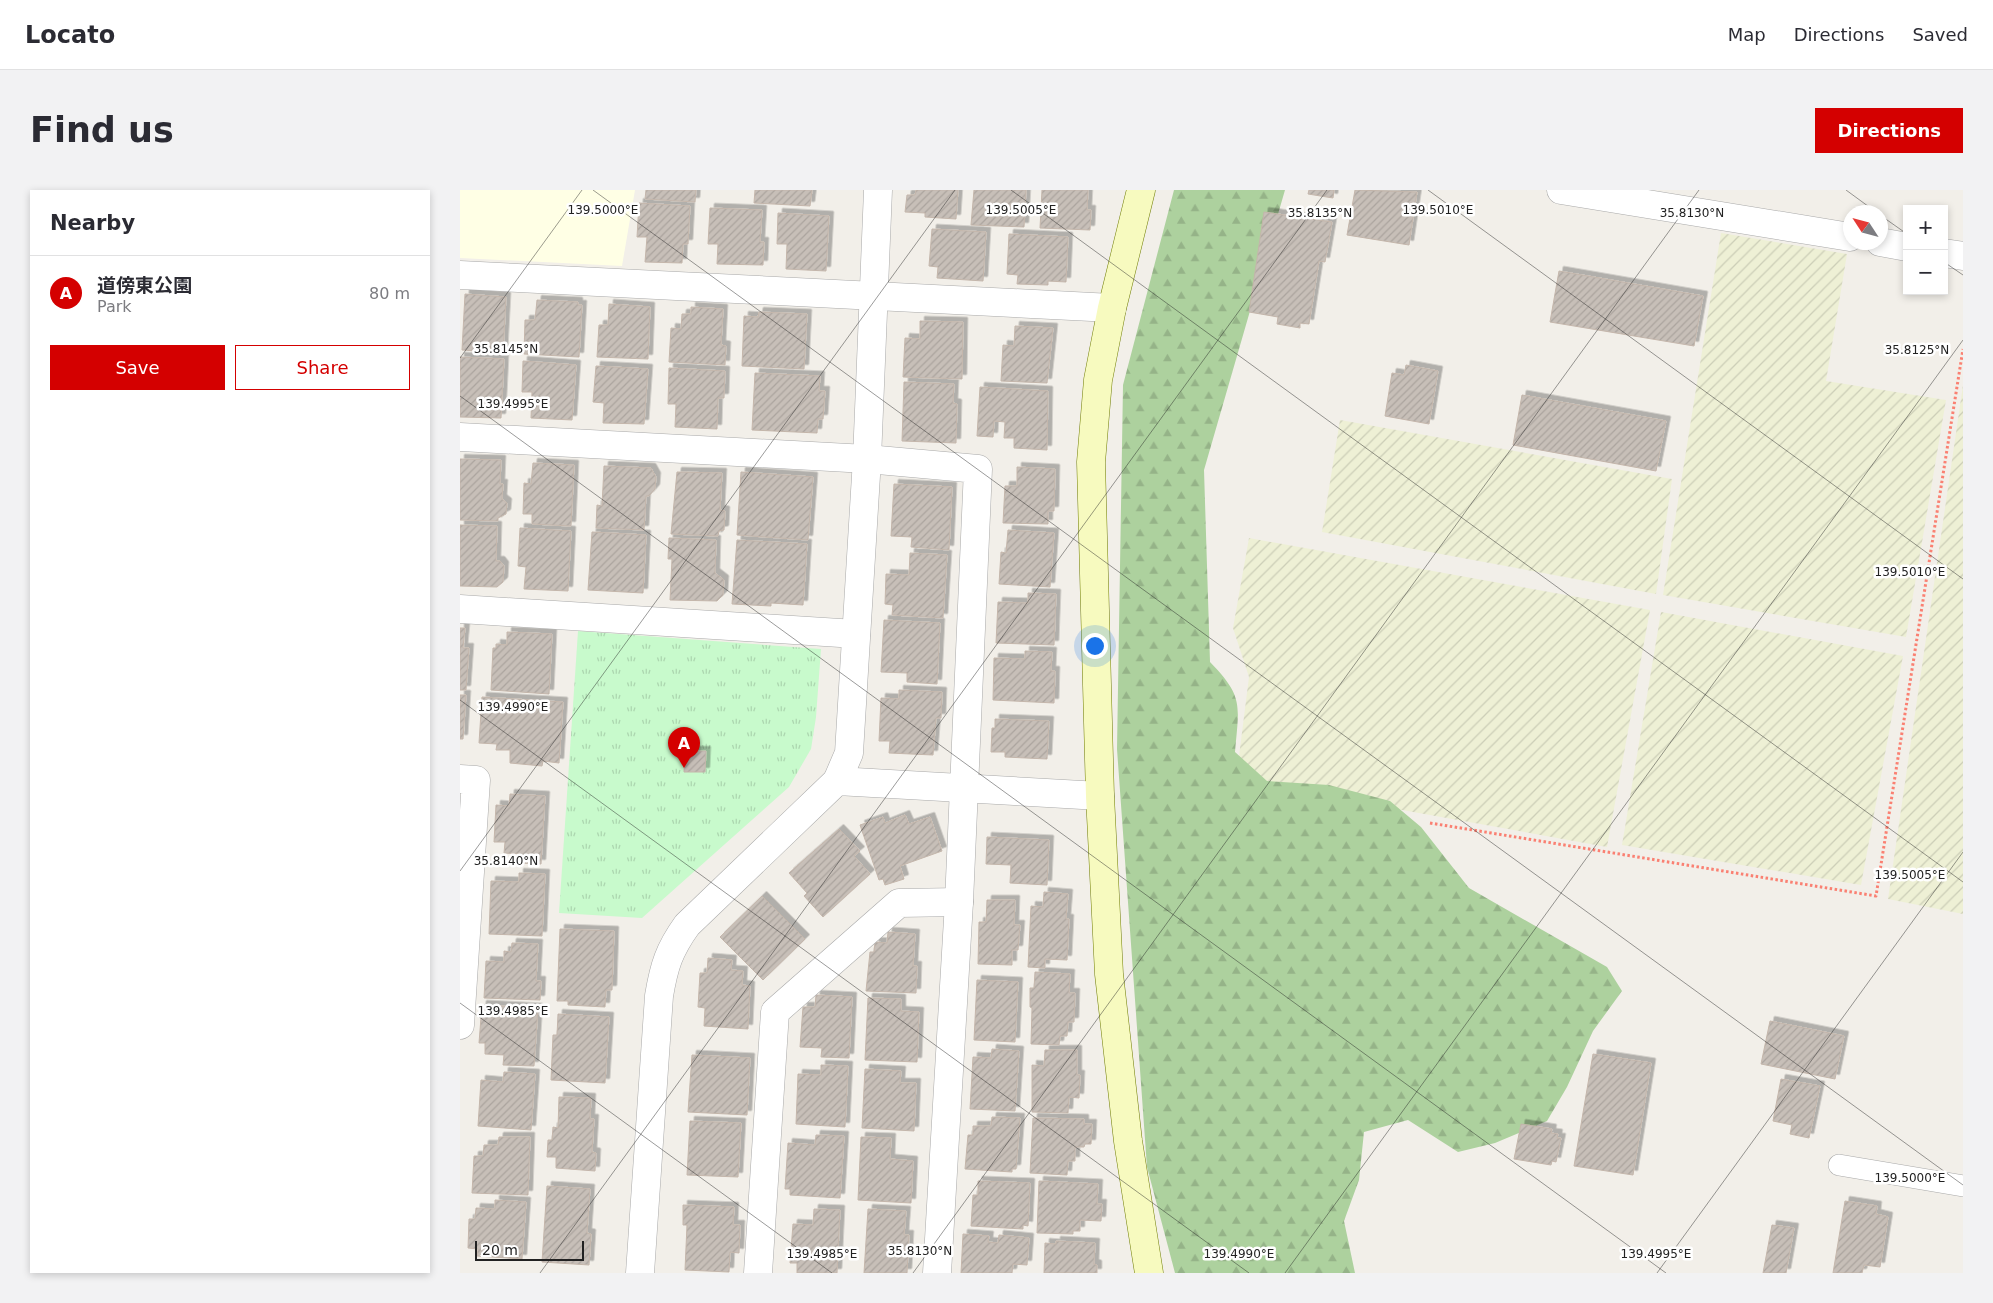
<!DOCTYPE html>
<html lang="en">
<head>
<meta charset="utf-8">
<style>
	:root { --surface:#fff; --page:#f2f2f3; --text:#2b2b33; --muted:#7c7c81; --line:#e1e1e2; --accent:#d40000 }
	body { margin:0; font-family:"DejaVu Sans","Noto Sans JP",sans-serif; background:var(--page); color:var(--text) }
	.controls { position:absolute; right:15px; top:15px; display:grid; overflow:hidden; border-radius:0px; box-shadow:0 2px 8px #0003 }
	.controls button { width:45px; height:45px; display:grid; place-items:center; padding:0; border:0; border-bottom:1px solid var(--line); background:var(--surface); color:var(--text); font:25px sans-serif }
	.compass { position:absolute; left:1383px; top:15px; width:45px; height:45px; border-radius:50%; background:var(--surface); box-shadow:0 2px 8px #0003; rotate:306deg }
	.scale { position:absolute; left:15px; bottom:12px; width:109px; box-sizing:border-box; padding-left:5px; border:2px solid #222; border-top:0; font-size:14px; line-height:18px; white-space:nowrap; color:#222; -webkit-text-stroke:4px #fff; paint-order:stroke }
	.you { position:absolute; left:634px; top:455px; width:18px; height:18px; margin:-12px; border:4px solid #fff; border-radius:50%; background:#1a73e8; box-shadow:0 0 0 8px #1a73e833 }
	.badge { display:grid; place-items:center; width:32px; height:32px; border-radius:50%; background:var(--accent); color:#fff; font-size:16px; font-weight:700 }
	.pin { position:absolute; translate:-50% -41px; filter:drop-shadow(0 1px 2px #0008) }
	.pin::after { content:''; position:absolute; top:26px; width:18px; height:15px; background:inherit; clip-path:polygon(0 0,100% 0,50% 100%) }
	.list { margin:0; padding:0; list-style:none }
	h2 { display:flex; justify-content:space-between; align-items:center; height:65px; margin:0; padding:0 20px; font-size:21px }
	h2 small { font-size:16px; font-weight:400; color:var(--muted) }
	.list li { display:grid; grid-template-columns:32px 1fr auto; gap:15px; align-items:center; box-sizing:border-box; height:75px; padding:0 20px; border-top:1px solid var(--line) }
	.list b { display:block; font-size:19px; white-space:nowrap }
	.list p { margin:0; font-size:16px; white-space:nowrap; color:var(--muted) }
	.list em { font-size:16px; font-style:normal; color:var(--muted) }
	.actions { display:flex; gap:10px; padding:15px 20px }
	.actions a { flex:1; padding:11px 0; border:1px solid var(--accent); border-radius:0px; text-align:center; font-size:18px; color:var(--accent) }
	.actions .main { background:var(--accent); color:#fff }
	.map { position:relative; flex:none; width:1503px; height:1083px; overflow:hidden; border-radius:0px }
	header { display:flex; align-items:center; gap:30px; box-sizing:border-box; height:70px; padding:0 25px; background:var(--surface); border-bottom:1px solid var(--line) }
	header strong { font-size:24px }
	nav { display:flex; gap:28px; margin-inline-start:auto; font-size:18px }
	.intro { display:flex; align-items:center; justify-content:space-between; box-sizing:border-box; height:120px; padding:0 30px }
	h1 { margin:0; font-size:35px }
	.button { padding:12px 22px; border-radius:0px; background:var(--accent); color:#fff; font-size:18px; font-weight:700 }
	main { display:flex; gap:30px; padding:0 30px }
	aside { flex:1; background:var(--surface); border-radius:0px; box-shadow:0 2px 8px #0003 }
	.map>svg:first-child { display:block }
</style>
</head>
<body>
<header>
<strong>Locato</strong>
<nav><a>Map</a><a>Directions</a><a>Saved</a></nav>
</header>
<div class="intro"><h1>Find us</h1><a class="button">Directions</a></div>
<main>
<aside>
<h2>Nearby<small></small></h2>
<ul class="list">
<li><span class="badge">A</span><div><b>道傍東公園</b><p>Park</p></div><em>80 m</em></li>
</ul>
<div class="actions"><a class="main">Save</a><a>Share</a></div>
</aside>
<div class="map">
<svg width="1503" height="1083" viewBox="0 0 1503 1083">
	<defs>
		<pattern id="farmland-furrows" width="10" height="10" patternUnits="userSpaceOnUse" patternTransform="scale(1.25)"><rect width="10" height="10" fill="#eef0d5"/><path d="M-1 1l2-2M0 10L10 0M9 11l2-2" fill="none" stroke="#ccceb7"/></pattern>
		<pattern id="forest-firs" width="22" height="20" patternUnits="userSpaceOnUse" patternTransform="scale(1.25)"><rect width="22" height="20" fill="#add19e"/><path d="M5 1l3.5 6h-7zM16 11l3.5 6h-7z" fill="#95b388"/></pattern>
		<pattern id="park-tufts" width="24" height="20" patternUnits="userSpaceOnUse" patternTransform="scale(1.25)"><rect width="24" height="20" fill="#c8facc"/><path d="M3 7l-1-3M5 7V3M7 7l1-3M15 17l-1-3M17 17v-4M19 17l1-3" fill="none" stroke="#acd6af"/></pattern>
		<pattern id="building-hatch" width="6" height="6" patternUnits="userSpaceOnUse" patternTransform="scale(1.25)"><rect width="6" height="6" fill="#c7bfb8"/><path d="M-1 1l2-2M0 6l6-6M5 7l2-2" fill="none" stroke="#aba49e"/></pattern>
		<filter id="shadow"><feDropShadow dx="4.5" dy="-4.5" stdDeviation="0" flood-color="#0004"/></filter>
	</defs>
	<rect width="100%" height="100%" fill="#f2efe9"/>
	<path fill="#ffffe5" d="M 0,0 L 175,0 L 162,76 L 0,68 Z"/>
	<g fill="url(#farmland-furrows)">
		<path d="M 1261,43 L 1387,64 L 1366,191 L 1486,210 L 1446,447 L 1203,405 Z"/>
		<path d="M 1503,195 L 1503,724 L 1428,709 Z"/>
		<path d="M 880,230 L 1212,289 L 1196,404 L 862,342 Z"/>
		<path d="M 789,348 L 1190,420 L 1147,657 L 776,590 L 789,487 L 773,438 Z"/>
		<path d="M 1201,422 L 1443,466 L 1401,695 L 1162,655 Z"/>
	</g>
	<path fill="url(#forest-firs)" d="M 714,0 L 825,0 L 744,280 L 750,472 C 784,507 779,515 775,562 L 807,591 L 869,595 L 930,611 L 961,637 L 1009,698 L 1147,777 L 1162,801 L 1133,841 L 1107,897 L 1087,931 L 1035,953 L 998,962 L 948,930 L 904,942 L 899,990 L 884,1031 L 895,1083 L 715,1083 L 687,977 L 657,559 L 663,195 Z"/>
	<path fill="url(#park-tufts)" d="M 118,441 L 361,459 L 356,527 L 351,559 L 329,597 L 182,728 L 99,723 Z"/>
	<g fill="url(#building-hatch)" stroke="#c4b6ab" filter="url(#shadow)">
		<path d="M 186,0 L 236,0 L 235,12 L 185,9 Z"/>
		<path d="M 295,0 L 352,0 L 350,16 L 294,13 Z"/>
		<path d="M 456,0 L 498,0 L 496,29 L 465,27 L 465,23 L 445,22 L 447,5 L 455,5 Z"/>
		<path d="M 514,0 L 566,0 L 564,37 L 511,35 Z"/>
		<path d="M 582,0 L 628,0 L 627,20 L 631,20 L 630,40 L 580,38 Z"/>
		<path d="M 849,0 L 874,0 L 873,8 L 848,4 Z"/>
		<path d="M 895,0 L 957,2 L 949,55 L 887,45 Z"/>
		<path d="M 179,13 L 230,16 L 228,54 L 223,54 L 222,73 L 185,72 L 187,47 L 177,47 Z"/>
		<path d="M 250,18 L 302,20 L 300,52 L 304,52 L 303,75 L 257,74 L 258,54 L 248,54 Z"/>
		<path d="M 804,22 L 872,32 L 865,72 L 859,71 L 849,134 L 840,133 L 840,138 L 817,134 L 818,127 L 789,122 Z"/>
		<path d="M 318,23 L 369,26 L 366,81 L 326,79 L 327,54 L 317,54 Z"/>
		<path d="M 472,39 L 526,42 L 523,91 L 477,88 L 478,77 L 469,76 Z"/>
		<path d="M 549,44 L 608,47 L 606,92 L 588,91 L 588,95 L 557,94 L 558,85 L 547,84 Z"/>
		<path d="M 1099,81 L 1243,106 L 1234,156 L 1090,132 Z"/>
		<path d="M 5,104 L 46,107 L 43,163 L 2,160 Z"/>
		<path d="M 77,110 L 118,112 L 118,115 L 122,115 L 119,167 L 64,164 L 65,130 L 75,130 Z"/>
		<path d="M 149,114 L 190,117 L 188,169 L 137,167 L 139,135 L 148,135 Z"/>
		<path d="M 231,117 L 263,119 L 261,155 L 266,156 L 265,175 L 209,172 L 211,138 L 221,139 L 222,124 L 231,124 Z"/>
		<path d="M 299,122 L 347,124 L 344,179 L 282,176 L 284,126 L 298,127 Z"/>
		<path d="M 460,131 L 503,132 L 502,189 L 443,187 L 445,148 L 460,149 Z"/>
		<path d="M 555,136 L 593,138 L 587,193 L 541,191 L 543,155 L 554,156 Z"/>
		<path d="M 0,167 L 44,169 L 41,228 L 0,227 Z"/>
		<path d="M 63,171 L 116,175 L 112,230 L 71,228 L 72,202 L 62,202 Z"/>
		<path d="M 946,175 L 978,181 L 969,234 L 925,226 L 932,183 L 944,185 Z"/>
		<path d="M 136,176 L 188,179 L 184,234 L 143,233 L 144,213 L 133,212 Z"/>
		<path d="M 209,178 L 265,181 L 264,208 L 258,208 L 257,239 L 215,237 L 216,214 L 208,214 Z"/>
		<path d="M 295,183 L 360,186 L 359,201 L 365,201 L 363,229 L 358,229 L 357,243 L 292,240 Z"/>
		<path d="M 444,192 L 494,194 L 493,213 L 497,214 L 496,253 L 442,251 Z"/>
		<path d="M 520,197 L 588,201 L 587,260 L 554,258 L 554,248 L 544,248 L 545,232 L 534,231 L 533,247 L 517,246 Z"/>
		<path d="M 1062,205 L 1206,231 L 1196,281 L 1053,255 Z"/>
		<path d="M 0,269 L 41,270 L 40,294 L 43,294 L 42,309 L 47,313 L 46,324 L 38,328 L 38,331 L 0,330 Z"/>
		<path d="M 73,273 L 114,275 L 111,336 L 72,334 L 72,324 L 63,324 L 64,293 L 71,294 Z"/>
		<path d="M 144,276 L 191,278 L 196,287 L 195,299 L 189,306 L 186,306 L 184,340 L 136,338 L 137,315 L 142,316 Z"/>
		<path d="M 557,277 L 595,279 L 594,321 L 588,321 L 588,334 L 543,333 L 545,296 L 557,296 Z"/>
		<path d="M 217,282 L 262,283 L 260,320 L 265,321 L 264,340 L 259,341 L 258,346 L 211,344 Z"/>
		<path d="M 281,282 L 353,287 L 348,350 L 277,345 Z"/>
		<path d="M 434,294 L 492,297 L 489,360 L 451,357 L 452,347 L 431,346 Z"/>
		<path d="M 0,335 L 37,336 L 36,371 L 40,371 L 44,376 L 43,392 L 37,397 L 0,396 Z"/>
		<path d="M 60,338 L 111,341 L 108,401 L 64,399 L 66,377 L 58,376 Z"/>
		<path d="M 548,340 L 594,343 L 590,397 L 539,394 L 541,362 L 546,363 Z"/>
		<path d="M 132,342 L 186,345 L 183,403 L 128,400 Z"/>
		<path d="M 209,348 L 256,350 L 255,383 L 264,390 L 263,405 L 257,411 L 210,410 L 212,369 L 208,369 Z"/>
		<path d="M 277,350 L 347,354 L 343,415 L 311,413 L 311,416 L 272,414 Z"/>
		<path d="M 450,363 L 487,365 L 483,428 L 432,425 L 433,415 L 425,414 L 426,384 L 449,385 Z"/>
		<path d="M 568,403 L 596,404 L 594,455 L 536,453 L 538,412 L 568,413 Z"/>
		<path d="M 424,430 L 480,433 L 477,494 L 447,492 L 447,483 L 421,482 Z"/>
		<path d="M 0,438 L 5,438 L 3,458 L 9,458 L 6,500 L 0,500 Z"/>
		<path d="M 47,442 L 92,444 L 89,504 L 31,500 L 33,458 L 36,458 L 36,454 L 47,455 Z"/>
		<path d="M 565,461 L 592,462 L 591,481 L 595,481 L 594,513 L 533,510 L 534,468 L 565,469 Z"/>
		<path d="M 439,500 L 482,502 L 481,528 L 476,528 L 473,565 L 429,563 L 430,551 L 419,551 L 421,508 L 439,509 Z"/>
		<path d="M 0,505 L 6,505 L 3,549 L 0,549 Z"/>
		<path d="M 22,507 L 103,512 L 99,573 L 83,571 L 82,576 L 50,573 L 50,560 L 36,560 L 37,554 L 19,553 Z"/>
		<path d="M 535,529 L 589,531 L 587,569 L 545,567 L 545,562 L 531,562 L 532,538 L 535,538 Z"/>
		<path d="M 225,561 L 246,561 L 245,582 L 224,582 Z"/>
		<path d="M 50,604 L 85,606 L 81,674 L 59,673 L 60,664 L 44,663 L 45,652 L 34,652 L 36,615 L 49,616 Z"/>
		<path d="M 445,625 L 449,634 L 470,627 L 482,661 L 440,676 L 444,689 L 425,695 L 423,689 L 419,690 L 400,635 L 423,627 L 425,633 Z"/>
		<path d="M 379,639 L 400,661 L 394,666 L 410,684 L 363,727 L 344,706 L 347,703 L 329,683 Z"/>
		<path d="M 527,647 L 589,650 L 587,695 L 550,693 L 551,675 L 526,674 Z"/>
		<path d="M 59,683 L 85,684 L 82,746 L 29,744 L 31,691 L 59,692 Z"/>
		<path d="M 584,702 L 608,704 L 606,729 L 609,729 L 607,770 L 585,769 L 585,778 L 568,777 L 571,716 L 583,717 Z"/>
		<path d="M 302,706 L 345,749 L 303,790 L 260,747 Z"/>
		<path d="M 527,710 L 555,710 L 554,735 L 560,735 L 558,760 L 552,760 L 552,775 L 518,774 L 519,732 L 526,732 Z"/>
		<path d="M 100,739 L 154,741 L 152,800 L 146,800 L 145,817 L 108,815 L 108,811 L 97,811 Z"/>
		<path d="M 428,742 L 455,744 L 453,776 L 457,776 L 456,803 L 406,801 L 410,762 L 414,762 L 415,752 L 427,753 Z"/>
		<path d="M 52,753 L 78,754 L 76,791 L 81,791 L 80,810 L 24,808 L 26,771 L 44,772 L 44,761 L 51,762 Z"/>
		<path d="M 248,768 L 272,770 L 271,780 L 283,781 L 282,795 L 290,796 L 288,839 L 244,836 L 245,818 L 238,817 L 240,783 L 247,783 Z"/>
		<path d="M 575,782 L 610,784 L 609,803 L 615,803 L 614,832 L 608,832 L 607,846 L 600,846 L 599,855 L 571,854 L 572,818 L 570,817 L 570,798 L 574,798 Z"/>
		<path d="M 517,790 L 558,792 L 555,852 L 514,850 Z"/>
		<path d="M 356,805 L 392,807 L 389,868 L 361,867 L 362,858 L 340,857 L 343,817 L 355,817 Z"/>
		<path d="M 408,808 L 441,809 L 441,821 L 459,822 L 457,872 L 405,870 Z"/>
		<path d="M 22,815 L 78,818 L 74,876 L 43,875 L 44,865 L 25,864 L 25,853 L 19,853 Z"/>
		<path d="M 98,824 L 149,827 L 145,893 L 91,890 L 93,845 L 97,845 Z"/>
		<path d="M 1310,831 L 1384,846 L 1375,889 L 1301,874 Z"/>
		<path d="M 532,859 L 559,861 L 555,921 L 510,919 L 513,867 L 531,868 Z"/>
		<path d="M 585,860 L 617,860 L 617,885 L 620,885 L 619,908 L 609,907 L 608,923 L 572,922 L 572,875 L 584,876 Z"/>
		<path d="M 1133,864 L 1191,873 L 1173,985 L 1114,976 Z"/>
		<path d="M 232,865 L 290,868 L 287,925 L 228,922 Z"/>
		<path d="M 361,875 L 388,876 L 385,937 L 336,934 L 338,884 L 361,885 Z"/>
		<path d="M 405,879 L 441,881 L 440,893 L 456,893 L 454,941 L 402,938 Z"/>
		<path d="M 44,882 L 75,884 L 71,940 L 18,936 L 21,890 L 43,892 Z"/>
		<path d="M 1321,889 L 1360,896 L 1349,948 L 1330,944 L 1332,935 L 1313,931 Z"/>
		<path d="M 99,907 L 131,908 L 130,929 L 134,929 L 132,962 L 136,963 L 135,981 L 96,978 L 96,967 L 87,967 L 88,950 L 92,950 L 93,937 L 98,938 Z"/>
		<path d="M 532,927 L 560,928 L 556,979 L 552,979 L 552,982 L 505,979 L 508,945 L 513,945 L 513,936 L 531,936 Z"/>
		<path d="M 573,928 L 624,929 L 624,934 L 632,934 L 631,954 L 625,954 L 624,957 L 615,957 L 615,971 L 608,971 L 607,985 L 570,983 Z"/>
		<path d="M 230,931 L 281,933 L 278,987 L 227,985 Z"/>
		<path d="M 1061,934 L 1092,939 L 1091,943 L 1098,944 L 1097,948 L 1101,948 L 1096,972 L 1092,971 L 1091,975 L 1054,969 Z"/>
		<path d="M 356,945 L 384,946 L 380,1008 L 330,1005 L 330,999 L 325,999 L 328,953 L 355,955 Z"/>
		<path d="M 39,947 L 70,947 L 68,1005 L 12,1003 L 14,966 L 23,966 L 24,955 L 38,955 Z"/>
		<path d="M 401,947 L 431,948 L 430,969 L 453,971 L 451,1013 L 398,1010 Z"/>
		<path d="M 518,991 L 570,993 L 568,1036 L 563,1035 L 563,1039 L 511,1036 L 513,1005 L 518,1005 Z"/>
		<path d="M 579,991 L 638,994 L 637,1014 L 642,1014 L 641,1031 L 620,1030 L 620,1041 L 613,1041 L 613,1044 L 577,1043 Z"/>
		<path d="M 87,996 L 130,999 L 127,1043 L 131,1044 L 129,1075 L 82,1072 Z"/>
		<path d="M 35,1010 L 66,1012 L 62,1069 L 17,1066 L 18,1059 L 8,1058 L 9,1029 L 15,1029 L 16,1018 L 35,1019 Z"/>
		<path d="M 1385,1011 L 1417,1016 L 1416,1024 L 1428,1027 L 1420,1077 L 1404,1075 L 1402,1083 L 1373,1083 Z"/>
		<path d="M 223,1015 L 274,1017 L 273,1035 L 280,1035 L 279,1063 L 270,1062 L 269,1082 L 225,1080 L 227,1035 L 223,1035 Z"/>
		<path d="M 354,1019 L 380,1020 L 377,1083 L 337,1083 L 337,1073 L 330,1073 L 333,1034 L 353,1035 Z"/>
		<path d="M 408,1019 L 446,1021 L 444,1045 L 449,1045 L 447,1083 L 404,1083 Z"/>
		<path d="M 1312,1035 L 1334,1038 L 1326,1083 L 1303,1083 Z"/>
		<path d="M 503,1044 L 529,1046 L 528,1052 L 538,1053 L 539,1045 L 569,1048 L 567,1075 L 553,1074 L 552,1083 L 501,1083 Z"/>
		<path d="M 596,1051 L 635,1053 L 634,1074 L 637,1075 L 637,1083 L 584,1083 L 585,1053 L 596,1054 Z"/>
	</g>
	<g fill="none" stroke-linecap="round" stroke-linejoin="round">
		<g stroke="#a9a9a9" stroke-width="22">
			<path id="lane" d="M 1379,975 L 1503,996"/>
		</g>
		<g stroke="#a9a9a9" stroke-width="29">
			<g id="street">
				<path d="M 1101,0 L 1390,47"/>
				<path d="M 1420,52 L 1447,57"/>
				<path d="M 1484,63 L 1503,66"/>
				<path d="M 0,85 L 652,118"/>
				<path d="M 0,247 L 407,269 L 518,279 L 499,712 L 477,1083"/>
				<path d="M 0,419 L 396,444"/>
				<path d="M 0,589 L 16,590 L 0,835"/>
				<path d="M 377,591 L 389,563 L 407,269 L 418,0"/>
				<path d="M 180,1083 L 199,806 C 204,776 209,760 227,735 L 377,591 L 640,606"/>
				<path d="M 298,1083 L 315,822 L 439,713 L 499,712"/>
			</g>
		</g>
		<g stroke="#707d05" stroke-width="29">
			<path id="secondary" d="M 681,0 L 652,118 L 638,190 L 631,272 L 640,606 L 649,784 L 668,951 L 689,1083"/>
		</g>
		<path stroke="#fa8072" stroke-width="3" stroke-dasharray="2.5 2.5" stroke-linecap="butt" d="M 970,633 L 1416,706 L 1503,159"/>
		<use href="#lane" stroke="#fff" stroke-width="21"/>
		<use href="#street" stroke="#fff" stroke-width="28"/>
		<use href="#secondary" stroke="#f7fabf" stroke-width="28"/>
	</g>
	<path fill="none" stroke="#222" stroke-width="1" stroke-opacity="0.45" d="M 133,0 L 1503,995M 551,0 L 1503,692M 968,0 L 1503,389M 1386,0 L 1416,22M 1420,25 L 1447,44M 1484,72 L 1503,85M 0,168 L 122,0M 0,206 L 1206,1083M 0,510 L 789,1083M 0,681 L 495,0M 0,813 L 372,1083M 80,1083 L 867,0M 453,1083 L 1239,0M 825,1083 L 1503,150M 1197,1083 L 1503,662"/>
	<g font-size="12" text-anchor="middle" fill="#222" stroke="#fff" stroke-width="5" stroke-linejoin="round" paint-order="stroke">
		<text x="143" y="24">139.5000°E</text>
		<text x="561" y="24">139.5005°E</text>
		<text x="978" y="24">139.5010°E</text>
		<text x="860" y="27">35.8135°N</text>
		<text x="1232" y="27">35.8130°N</text>
		<text x="46" y="163">35.8145°N</text>
		<text x="1457" y="164">35.8125°N</text>
		<text x="53" y="218">139.4995°E</text>
		<text x="1450" y="386">139.5010°E</text>
		<text x="53" y="521">139.4990°E</text>
		<text x="46" y="675">35.8140°N</text>
		<text x="1450" y="689">139.5005°E</text>
		<text x="53" y="825">139.4985°E</text>
		<text x="1450" y="992">139.5000°E</text>
		<text x="460" y="1065">35.8130°N</text>
		<text x="362" y="1068">139.4985°E</text>
		<text x="779" y="1068">139.4990°E</text>
		<text x="1196" y="1068">139.4995°E</text>
	</g>
</svg>
<div class="controls">
<button>+</button>
<button>−</button>
</div>
<svg class="compass" viewBox="-18 -18 36 36"><path d="M0-13l5 13h-10z" fill="#e53935"/><path d="M0 13l5-13h-10z" fill="#7c7c81"/></svg>
<div class="scale">20 m</div>
<div class="you"></div>
<div class="pin badge" style="left:224px;top:578px">A</div>
</div>
</main>
</body>
</html>
